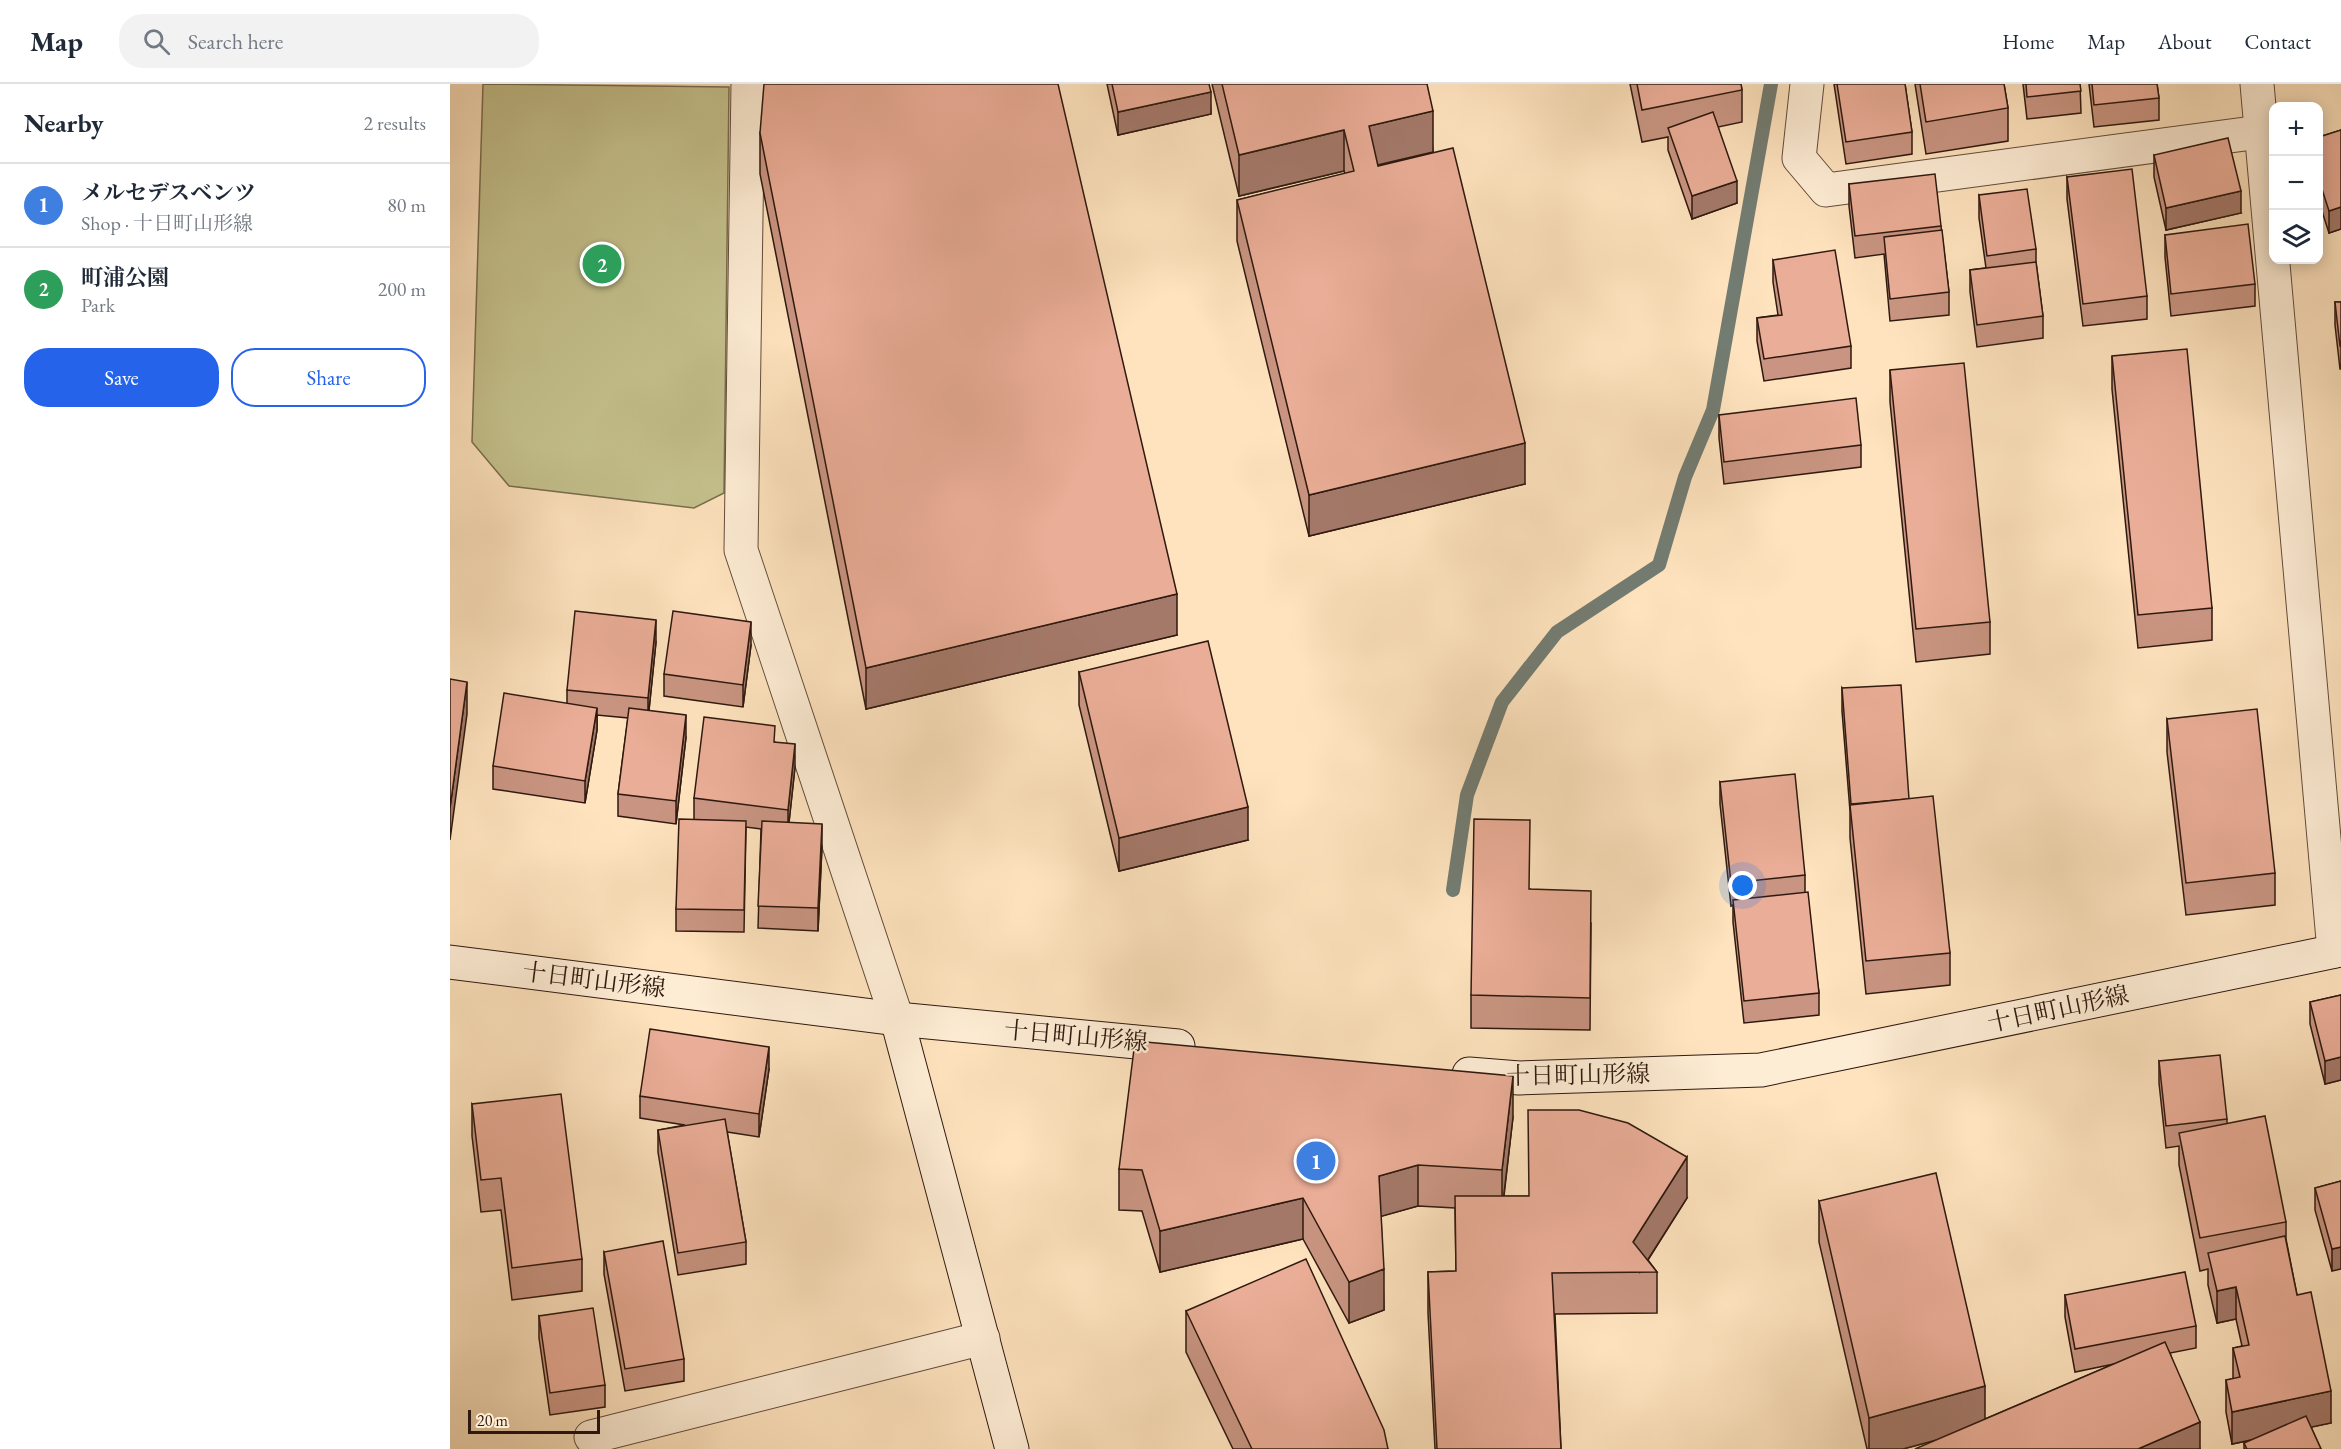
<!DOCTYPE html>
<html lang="en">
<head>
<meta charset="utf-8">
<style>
	:root { --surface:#fff; --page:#f2f2f3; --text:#1f2937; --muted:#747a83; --line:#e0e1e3; --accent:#2563eb }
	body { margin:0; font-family:"EB Garamond","Noto Serif JP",serif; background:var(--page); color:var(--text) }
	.controls { position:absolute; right:18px; top:18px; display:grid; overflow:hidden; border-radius:12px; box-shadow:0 3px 15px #0003 }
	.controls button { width:54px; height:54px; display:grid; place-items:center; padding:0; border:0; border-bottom:2px solid var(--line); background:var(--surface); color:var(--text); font:30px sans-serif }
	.scale { position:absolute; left:18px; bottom:15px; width:132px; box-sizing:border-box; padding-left:6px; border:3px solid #2f190f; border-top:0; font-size:16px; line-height:21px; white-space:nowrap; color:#2f190f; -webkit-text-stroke:4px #feedd5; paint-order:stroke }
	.you { position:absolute; left:1293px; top:802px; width:21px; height:21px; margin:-15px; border:4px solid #fff; border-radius:50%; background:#1a73e8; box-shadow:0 0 0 9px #1a73e833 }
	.badge { display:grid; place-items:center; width:39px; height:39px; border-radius:50%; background:var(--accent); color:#fff; font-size:20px; font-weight:700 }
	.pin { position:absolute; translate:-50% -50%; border:3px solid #fff; box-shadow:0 2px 6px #0006 }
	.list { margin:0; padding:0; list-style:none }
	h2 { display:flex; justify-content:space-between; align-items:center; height:78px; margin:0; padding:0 24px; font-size:26px }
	h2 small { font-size:20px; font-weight:400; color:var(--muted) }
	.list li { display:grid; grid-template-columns:39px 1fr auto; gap:18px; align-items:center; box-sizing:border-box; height:84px; padding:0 24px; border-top:2px solid var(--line) }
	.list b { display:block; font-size:22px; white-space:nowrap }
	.list p { margin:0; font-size:20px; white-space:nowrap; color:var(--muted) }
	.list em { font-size:20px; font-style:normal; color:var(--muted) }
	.actions { display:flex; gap:12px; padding:18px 24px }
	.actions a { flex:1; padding:14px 0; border:2px solid var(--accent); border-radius:24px; text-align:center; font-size:21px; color:var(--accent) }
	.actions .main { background:var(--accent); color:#fff }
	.icon { flex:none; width:33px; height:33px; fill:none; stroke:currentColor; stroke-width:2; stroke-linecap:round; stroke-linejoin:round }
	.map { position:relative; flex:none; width:1891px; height:1365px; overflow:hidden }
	header { display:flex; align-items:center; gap:36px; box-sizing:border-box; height:84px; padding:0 30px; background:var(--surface); border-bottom:2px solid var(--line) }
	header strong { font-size:28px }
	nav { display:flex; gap:33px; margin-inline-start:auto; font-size:21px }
	.search { width:420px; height:54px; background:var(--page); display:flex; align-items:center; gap:15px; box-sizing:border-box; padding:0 21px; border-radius:24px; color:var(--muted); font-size:22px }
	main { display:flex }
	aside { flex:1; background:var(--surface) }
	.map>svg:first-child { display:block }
</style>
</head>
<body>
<header>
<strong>Map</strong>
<div class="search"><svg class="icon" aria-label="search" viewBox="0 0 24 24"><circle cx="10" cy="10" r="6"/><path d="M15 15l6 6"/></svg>Search here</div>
<nav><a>Home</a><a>Map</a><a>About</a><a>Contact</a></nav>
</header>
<main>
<aside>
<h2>Nearby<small>2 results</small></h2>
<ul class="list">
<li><span class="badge" style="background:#3f7fe0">1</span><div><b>メルセデスベンツ</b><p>Shop · 十日町山形線</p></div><em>80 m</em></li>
<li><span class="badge" style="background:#2e9e5b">2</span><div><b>町浦公園</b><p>Park</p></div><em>200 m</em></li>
</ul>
<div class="actions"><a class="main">Save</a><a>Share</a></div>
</aside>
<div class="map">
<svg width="1891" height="1365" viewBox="0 0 1891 1365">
	<rect width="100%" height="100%" fill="#fee3be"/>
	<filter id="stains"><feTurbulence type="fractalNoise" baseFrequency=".00333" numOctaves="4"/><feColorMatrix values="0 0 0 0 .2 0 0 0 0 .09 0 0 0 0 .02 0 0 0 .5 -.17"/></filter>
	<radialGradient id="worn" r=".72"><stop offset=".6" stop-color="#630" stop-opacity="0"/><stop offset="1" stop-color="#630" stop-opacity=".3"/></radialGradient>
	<path fill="#c5c28e" stroke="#7a6e4e" stroke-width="1.5" d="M 33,0 L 279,3 L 274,409 L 244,424 L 59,402 L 22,358 Z"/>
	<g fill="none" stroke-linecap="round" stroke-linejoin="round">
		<path stroke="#737c72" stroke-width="14" d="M 1003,806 L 1017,711 L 1052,618 L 1107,548 L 1209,481 L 1235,393 L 1263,326 L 1321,0"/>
		<g stroke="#634c3b" stroke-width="35">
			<g id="street">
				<path d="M 298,0 L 291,466 L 447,935"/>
				<path d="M 1357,0 L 1349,74 L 1376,106 L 1810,48"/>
				<path d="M 1807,0 L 1884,867"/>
				<path d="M 141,1353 L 533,1254"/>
			</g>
		</g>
		<g stroke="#2f190f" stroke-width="35">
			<g id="secondary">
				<path d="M 0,878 L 447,935 L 728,962"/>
				<path d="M 447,935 L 562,1365"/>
				<path d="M 1019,990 L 1069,994 L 1311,986 L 1891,866"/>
			</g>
		</g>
		<use href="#street" stroke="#feedd5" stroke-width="33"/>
		<use href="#secondary" stroke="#feedd5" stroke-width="33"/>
	</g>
	<g fill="#c99582" stroke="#2f190f" stroke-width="1.5">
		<path d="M 657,0 L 759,0 L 761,30 L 668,51 Z"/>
		<path d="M 762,0 L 977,0 L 983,68 L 928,81 L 1075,400 L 859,452 L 787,157 L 787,116 L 895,90 L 894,87 L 789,112 Z"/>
		<path d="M 1180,0 L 1291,0 L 1292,6 L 1292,38 L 1268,43 L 1287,119 L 1242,135 L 1218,66 L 1218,53 L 1192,58 Z"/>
		<path d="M 1384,0 L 1455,0 L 1462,48 L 1462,70 L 1396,80 Z"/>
		<path d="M 1465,0 L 1554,0 L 1558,24 L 1558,57 L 1476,70 Z"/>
		<path d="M 1573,0 L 1630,0 L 1631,29 L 1577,35 Z"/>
		<path d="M 1639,0 L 1707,0 L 1709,14 L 1709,36 L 1644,43 Z"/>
		<path d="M 1891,46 L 1891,145 L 1879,149 L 1869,118 L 1869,53 Z"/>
		<path d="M 310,49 L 727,551 L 416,625 L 310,90 Z"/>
		<path d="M 1704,71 L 1791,129 L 1716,146 L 1704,93 Z"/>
		<path d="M 1617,93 L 1697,212 L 1697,235 L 1633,242 L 1617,115 Z"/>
		<path d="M 1399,100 L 1491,142 L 1499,208 L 1499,231 L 1440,237 L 1434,170 L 1405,174 L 1399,122 Z"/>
		<path d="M 1529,111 L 1586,165 L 1586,178 L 1593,232 L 1593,254 L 1527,263 L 1520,208 L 1520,186 L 1536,184 L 1529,134 Z"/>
		<path d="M 1715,151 L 1805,200 L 1805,222 L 1721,232 L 1715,173 Z"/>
		<path d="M 1323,176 L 1401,262 L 1401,284 L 1314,297 L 1307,257 L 1307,234 L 1328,231 L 1323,198 Z"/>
		<path d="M 1885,218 L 1891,218 L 1891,285 L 1890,285 L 1885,241 Z"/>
		<path d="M 1662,272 L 1762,524 L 1762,556 L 1688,564 L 1662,305 Z"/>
		<path d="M 1440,286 L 1540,538 L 1540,570 L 1466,578 L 1440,318 Z"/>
		<path d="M 1269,331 L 1411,361 L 1411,383 L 1274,400 L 1269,354 Z"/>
		<path d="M 206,558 L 199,626 L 236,653 L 226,740 L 168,732 L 168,710 L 178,634 L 147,631 L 147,646 L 135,719 L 43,705 L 43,682 L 117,619 L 117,606 Z"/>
		<path d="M 301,561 L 293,623 L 214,612 L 214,590 Z"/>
		<path d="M 629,588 L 798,756 L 669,787 L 629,621 Z"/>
		<path d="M 1392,604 L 1459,715 L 1500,869 L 1500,901 L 1416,910 L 1400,754 L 1400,727 L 1392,627 Z"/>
		<path d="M 1717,635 L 1825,789 L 1825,821 L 1736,831 L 1717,668 Z"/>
		<path d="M 325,658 L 345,683 L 339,738 L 372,762 L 368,847 L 308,844 L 311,745 L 296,743 L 294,848 L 226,847 L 226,825 L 244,736 L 244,714 Z"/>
		<path d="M 1270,698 L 1355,791 L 1355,808 L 1369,909 L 1369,931 L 1294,939 L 1283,838 L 1283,821 L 1281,822 L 1270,720 Z"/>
		<path d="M 1080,805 L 1141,839 L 1140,946 L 1021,944 L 1021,911 Z"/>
		<path d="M 1891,911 L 1891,996 L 1875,1000 L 1860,940 L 1860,918 Z"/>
		<path d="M 1709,977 L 1777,1035 L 1777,1039 L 1836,1138 L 1836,1155 L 1847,1211 L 1881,1339 L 1861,1343 L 1871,1365 L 1794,1365 L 1794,1359 L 1801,1356 L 1782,1360 L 1776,1328 L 1776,1296 L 1783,1295 L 1783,1264 L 1792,1262 L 1786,1235 L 1767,1239 L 1758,1201 L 1758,1185 L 1750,1187 L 1729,1081 L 1729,1062 L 1716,1064 L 1709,999 Z"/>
		<path d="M 319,985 L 309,1053 L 277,1048 L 296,1158 L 296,1180 L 228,1191 L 208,1068 L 208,1046 L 235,1041 L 190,1034 L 190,1012 Z"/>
		<path d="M 22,1020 L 132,1175 L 132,1207 L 62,1216 L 51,1126 L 31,1128 L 22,1052 Z"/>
		<path d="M 1063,1033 L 1054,1112 L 1237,1114 L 1198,1176 L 1207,1188 L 1207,1229 L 1105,1230 L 1111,1365 L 985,1365 L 978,1229 L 978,1188 L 1006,1187 L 1005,1124 L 968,1122 L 931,1132 L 934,1226 L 899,1239 L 853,1155 L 710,1188 L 692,1127 L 669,1126 L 669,1085 Z"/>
		<path d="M 1891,1097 L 1882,1187 L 1865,1126 L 1865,1104 Z"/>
		<path d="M 1369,1117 L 1535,1335 L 1664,1280 L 1625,1288 L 1615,1233 L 1615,1211 L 1746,1242 L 1746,1264 L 1720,1269 L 1750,1365 L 1486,1356 L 1453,1365 L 1417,1365 L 1369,1158 Z"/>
		<path d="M 154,1168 L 234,1275 L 234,1297 L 175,1307 L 154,1190 Z"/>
		<path d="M 736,1227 L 938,1365 L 783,1365 L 736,1268 Z"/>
		<path d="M 89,1232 L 155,1301 L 155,1323 L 100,1331 L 89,1254 Z"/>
	</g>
	<g fill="#a4796a" stroke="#2f190f" stroke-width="1.5">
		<path d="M 761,8 L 761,30 L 668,51 L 668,28 Z"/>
		<path d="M 983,27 L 983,68 L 919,83 L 919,42 Z"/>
		<path d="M 894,46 L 894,87 L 789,112 L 789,71 Z"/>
		<path d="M 1287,97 L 1287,119 L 1242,135 L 1242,112 Z"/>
		<path d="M 1791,107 L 1791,129 L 1716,146 L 1716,124 Z"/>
		<path d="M 1891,123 L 1891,145 L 1879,149 L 1879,127 Z"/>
		<path d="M 1075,359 L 1075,400 L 859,452 L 859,411 Z"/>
		<path d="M 727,510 L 727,551 L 416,625 L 416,584 Z"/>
		<path d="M 206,536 L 206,558 L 198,636 L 198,614 Z"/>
		<path d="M 301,538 L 301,561 L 293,623 L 293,601 Z"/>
		<path d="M 17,598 L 17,630 L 0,756 L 0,724 Z"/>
		<path d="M 147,624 L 147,646 L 135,719 L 135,697 Z"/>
		<path d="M 236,631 L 236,653 L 226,740 L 226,717 Z"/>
		<path d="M 345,660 L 345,683 L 338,748 L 338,726 Z"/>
		<path d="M 798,723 L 798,756 L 669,787 L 669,754 Z"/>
		<path d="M 372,740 L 372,762 L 368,847 L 368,824 Z"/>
		<path d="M 319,963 L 319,985 L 309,1053 L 309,1030 Z"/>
		<path d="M 1891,973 L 1891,996 L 1875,1000 L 1875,977 Z"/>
		<path d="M 1063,992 L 1063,1033 L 1052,1126 L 1052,1086 Z"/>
		<path d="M 1237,1073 L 1237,1114 L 1190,1188 L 1183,1158 Z"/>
		<path d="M 968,1081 L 968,1122 L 929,1133 L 929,1092 Z"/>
		<path d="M 853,1114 L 853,1155 L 710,1188 L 710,1147 Z"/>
		<path d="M 1891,1163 L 1891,1185 L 1882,1187 L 1882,1165 Z"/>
		<path d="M 934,1185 L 934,1226 L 899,1239 L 899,1198 Z"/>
		<path d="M 1786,1203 L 1786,1235 L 1767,1239 L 1767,1207 Z"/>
		<path d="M 1535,1302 L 1535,1343 L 1453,1365 L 1419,1365 L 1419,1334 Z"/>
		<path d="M 1881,1307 L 1881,1339 L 1782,1360 L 1782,1328 Z"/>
		<path d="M 1750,1338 L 1750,1365 L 1688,1365 Z"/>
	</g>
	<g fill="#eaad97" stroke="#2f190f" stroke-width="1.5">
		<path d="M 314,0 L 608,0 L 727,510 L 416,584 L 310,49 Z"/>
		<path d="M 662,0 L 759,0 L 761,8 L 668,28 Z"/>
		<path d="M 772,0 L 977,0 L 983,27 L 919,42 L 928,82 L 1003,64 L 1075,359 L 859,411 L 787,116 L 904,87 L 894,46 L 789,71 Z"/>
		<path d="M 1187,0 L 1291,0 L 1292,6 L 1192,26 Z"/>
		<path d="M 1387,0 L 1455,0 L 1462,48 L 1396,58 Z"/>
		<path d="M 1470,0 L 1554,0 L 1558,24 L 1476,38 Z"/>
		<path d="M 1576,0 L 1630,0 L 1631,7 L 1577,13 Z"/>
		<path d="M 1642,0 L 1707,0 L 1709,14 L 1644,21 Z"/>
		<path d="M 1263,28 L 1287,97 L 1242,112 L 1218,44 Z"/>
		<path d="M 1891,46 L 1891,123 L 1879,127 L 1869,96 L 1869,53 Z"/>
		<path d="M 1778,54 L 1791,107 L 1716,124 L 1704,71 Z"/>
		<path d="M 1682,85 L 1697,212 L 1633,220 L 1617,93 Z"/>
		<path d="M 1485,90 L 1491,142 L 1405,152 L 1399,100 Z"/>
		<path d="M 1577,105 L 1586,165 L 1537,172 L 1529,111 Z"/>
		<path d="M 1798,140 L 1805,200 L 1721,210 L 1715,151 Z"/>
		<path d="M 1492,146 L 1499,208 L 1440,215 L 1434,153 Z"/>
		<path d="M 1385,166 L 1401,262 L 1314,275 L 1307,234 L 1332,231 L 1323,176 Z"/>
		<path d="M 1586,178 L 1593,232 L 1527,241 L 1520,186 Z"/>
		<path d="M 1885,218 L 1891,218 L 1891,262 L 1890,262 Z"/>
		<path d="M 1737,265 L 1762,524 L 1688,531 L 1662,272 Z"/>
		<path d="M 1514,279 L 1540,538 L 1466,545 L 1440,286 Z"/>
		<path d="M 1406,314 L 1411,361 L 1274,378 L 1269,331 Z"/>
		<path d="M 125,527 L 206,536 L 198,614 L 117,606 Z"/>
		<path d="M 223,527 L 301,538 L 293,601 L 214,590 Z"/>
		<path d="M 758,557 L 798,723 L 669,754 L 629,588 Z"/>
		<path d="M 0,595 L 17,598 L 0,724 Z"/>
		<path d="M 1451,601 L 1459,715 L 1401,720 L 1392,604 Z"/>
		<path d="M 54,609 L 147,624 L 135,697 L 43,682 Z"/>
		<path d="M 179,624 L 236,631 L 226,717 L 168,710 Z"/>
		<path d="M 1807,625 L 1825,789 L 1736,799 L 1717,635 Z"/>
		<path d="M 254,633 L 325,642 L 324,658 L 345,660 L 338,726 L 244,714 Z"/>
		<path d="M 1345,690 L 1355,791 L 1281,799 L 1270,698 Z"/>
		<path d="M 1483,712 L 1500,869 L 1416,877 L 1400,721 Z"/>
		<path d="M 229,735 L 296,737 L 294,826 L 226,825 Z"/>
		<path d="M 1024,735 L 1080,736 L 1079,805 L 1141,807 L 1140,914 L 1021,911 Z"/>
		<path d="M 312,737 L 372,740 L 368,824 L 308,822 Z"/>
		<path d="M 1358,808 L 1369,909 L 1294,917 L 1283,816 Z"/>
		<path d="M 1891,911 L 1891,973 L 1875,977 L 1860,918 Z"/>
		<path d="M 200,945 L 319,963 L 309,1030 L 190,1012 Z"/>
		<path d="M 685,957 L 1063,992 L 1052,1086 L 968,1081 L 929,1092 L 934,1185 L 899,1198 L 853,1114 L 710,1147 L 692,1086 L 669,1085 Z"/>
		<path d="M 1770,971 L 1777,1035 L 1716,1042 L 1709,977 Z"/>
		<path d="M 111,1010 L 132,1175 L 62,1184 L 51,1094 L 31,1096 L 22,1020 Z"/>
		<path d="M 1078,1026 L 1129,1026 L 1178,1039 L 1237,1073 L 1183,1158 L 1207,1188 L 1102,1189 L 1111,1365 L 987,1365 L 978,1188 L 1006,1187 L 1005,1112 L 1079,1112 Z"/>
		<path d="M 1815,1032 L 1836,1138 L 1750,1154 L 1729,1049 Z"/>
		<path d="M 275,1035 L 296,1158 L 228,1169 L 208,1046 Z"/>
		<path d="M 1486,1089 L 1535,1302 L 1419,1334 L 1369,1117 Z"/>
		<path d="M 1891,1097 L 1891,1163 L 1882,1165 L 1865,1104 Z"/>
		<path d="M 1835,1152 L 1847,1211 L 1861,1208 L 1881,1307 L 1782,1328 L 1776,1296 L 1790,1293 L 1783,1264 L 1799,1261 L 1786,1203 L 1767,1207 L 1758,1169 Z"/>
		<path d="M 213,1157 L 234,1275 L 175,1285 L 154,1168 Z"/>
		<path d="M 856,1175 L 934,1346 L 938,1365 L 802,1365 L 736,1227 Z"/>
		<path d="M 1735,1188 L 1746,1242 L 1625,1265 L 1615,1211 Z"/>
		<path d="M 143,1224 L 155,1301 L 100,1309 L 89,1232 Z"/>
		<path d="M 1715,1258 L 1750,1338 L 1688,1365 L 1465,1365 Z"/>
		<path d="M 1856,1332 L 1871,1365 L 1797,1365 L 1794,1359 Z"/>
	</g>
	<g text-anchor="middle" stroke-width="4.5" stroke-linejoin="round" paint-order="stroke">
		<g font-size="24" fill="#2f190f" stroke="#feedd5">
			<text transform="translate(144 896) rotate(7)" y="8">十日町山形線</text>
			<text transform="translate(1608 925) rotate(-12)" y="8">十日町山形線</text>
			<text transform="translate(626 952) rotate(5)" y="8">十日町山形線</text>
			<text transform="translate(1128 991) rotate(-1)" y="8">十日町山形線</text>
		</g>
	</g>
	<rect width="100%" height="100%" filter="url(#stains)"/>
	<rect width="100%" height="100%" fill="url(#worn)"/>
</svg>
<div class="controls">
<button>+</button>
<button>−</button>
<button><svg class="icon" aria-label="layers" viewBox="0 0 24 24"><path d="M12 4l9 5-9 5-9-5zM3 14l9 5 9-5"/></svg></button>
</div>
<div class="scale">20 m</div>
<div class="you"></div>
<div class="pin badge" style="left:866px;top:1077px;background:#3f7fe0">1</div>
<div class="pin badge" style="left:152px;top:180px;background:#2e9e5b">2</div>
</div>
</main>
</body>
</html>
